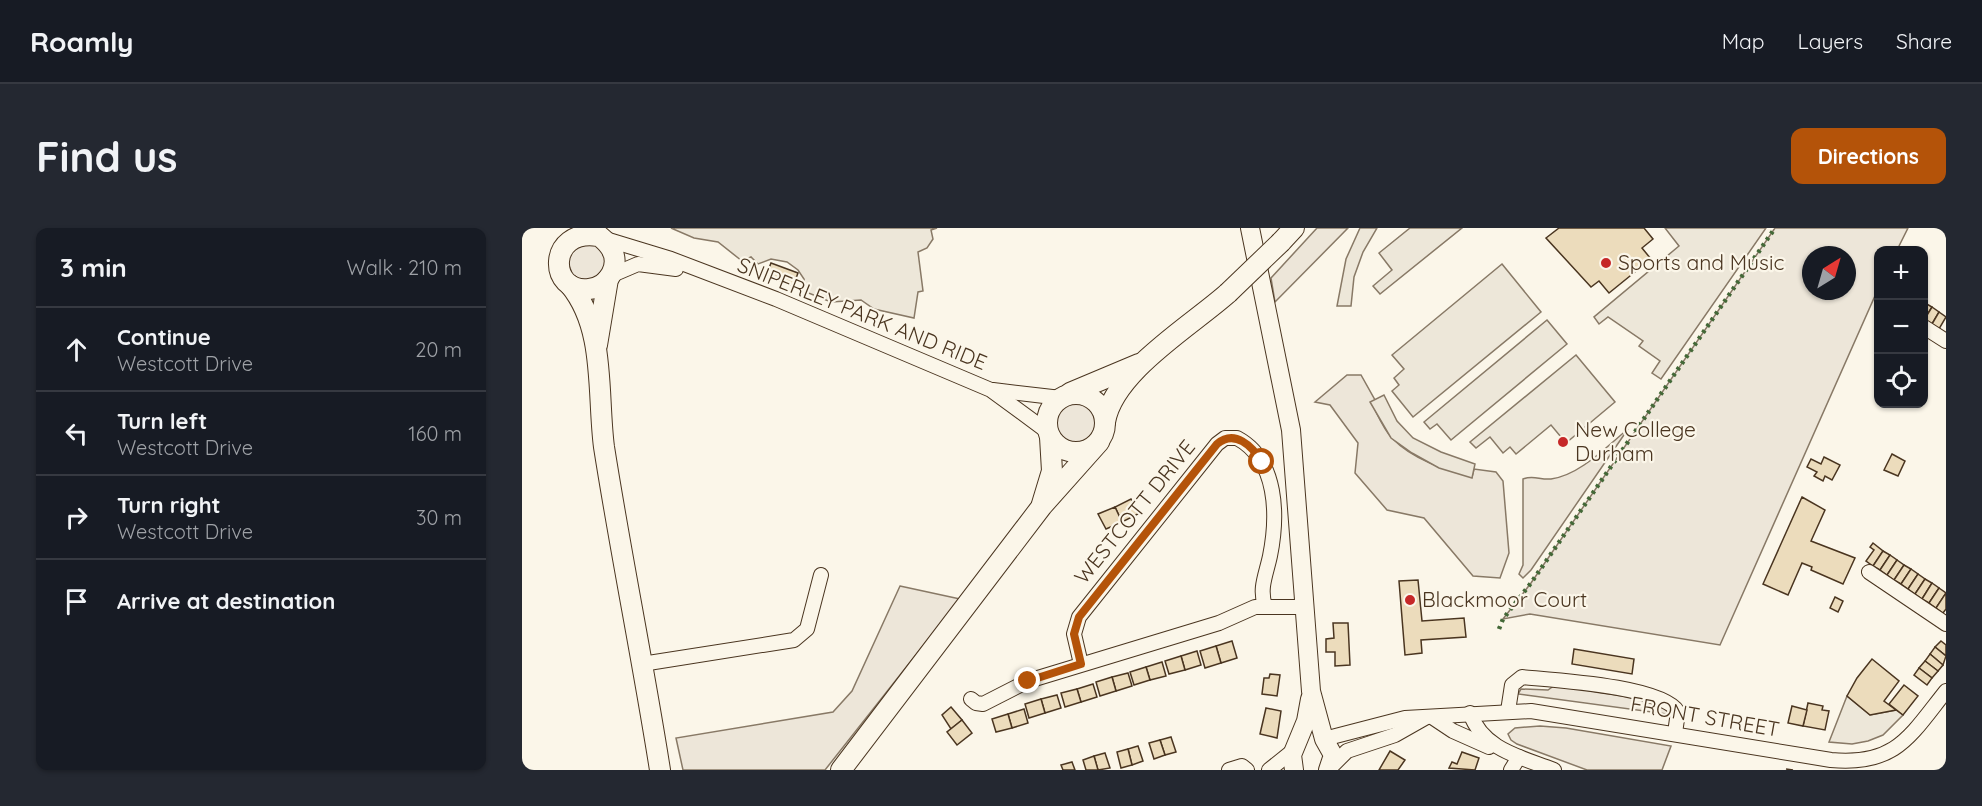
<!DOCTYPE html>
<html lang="en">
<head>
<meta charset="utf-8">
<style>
	:root { --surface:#171b24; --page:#242831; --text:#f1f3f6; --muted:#9ea1a6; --line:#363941; --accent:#b45309 }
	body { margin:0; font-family:Quicksand,sans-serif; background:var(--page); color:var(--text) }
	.controls { position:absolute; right:18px; top:18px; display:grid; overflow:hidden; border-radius:12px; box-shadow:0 2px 4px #0004 }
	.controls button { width:54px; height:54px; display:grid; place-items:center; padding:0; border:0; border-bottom:2px solid var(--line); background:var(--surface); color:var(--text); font:30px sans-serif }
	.compass { position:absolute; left:1280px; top:18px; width:54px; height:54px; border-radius:50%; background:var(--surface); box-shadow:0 2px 4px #0004; rotate:37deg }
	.stop { position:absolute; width:18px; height:18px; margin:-14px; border:4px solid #b45309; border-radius:50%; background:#fff }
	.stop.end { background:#b45309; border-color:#fff; box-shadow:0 2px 6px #0008 }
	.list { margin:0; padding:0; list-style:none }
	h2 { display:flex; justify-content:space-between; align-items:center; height:78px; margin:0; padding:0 24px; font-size:26px }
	h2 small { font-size:20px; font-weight:400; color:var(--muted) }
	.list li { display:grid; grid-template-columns:39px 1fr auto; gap:18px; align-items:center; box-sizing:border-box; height:84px; padding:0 24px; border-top:2px solid var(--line) }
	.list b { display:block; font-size:22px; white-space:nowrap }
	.list p { margin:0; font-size:20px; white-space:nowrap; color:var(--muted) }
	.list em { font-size:20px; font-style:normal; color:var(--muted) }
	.icon { flex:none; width:33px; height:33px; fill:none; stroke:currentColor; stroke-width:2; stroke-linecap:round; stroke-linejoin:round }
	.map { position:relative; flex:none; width:1424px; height:542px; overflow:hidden; border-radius:12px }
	header { display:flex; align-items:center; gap:36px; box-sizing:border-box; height:84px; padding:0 30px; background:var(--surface); border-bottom:2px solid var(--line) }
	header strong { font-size:28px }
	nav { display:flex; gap:33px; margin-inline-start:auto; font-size:21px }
	.intro { display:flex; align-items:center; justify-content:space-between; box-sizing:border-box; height:144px; padding:0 36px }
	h1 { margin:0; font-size:42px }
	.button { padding:15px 27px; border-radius:12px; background:var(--accent); color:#fff; font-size:21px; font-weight:700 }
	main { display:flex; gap:36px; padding:0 36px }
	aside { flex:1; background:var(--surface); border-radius:12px; box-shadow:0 2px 4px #0004 }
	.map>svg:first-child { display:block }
</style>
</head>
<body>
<header>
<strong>Roamly</strong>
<nav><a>Map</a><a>Layers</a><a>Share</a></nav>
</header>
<div class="intro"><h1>Find us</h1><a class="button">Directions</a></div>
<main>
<aside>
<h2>3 min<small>Walk · 210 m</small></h2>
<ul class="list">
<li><svg class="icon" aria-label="ahead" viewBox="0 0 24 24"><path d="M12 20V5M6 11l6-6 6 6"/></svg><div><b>Continue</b><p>Westcott Drive</p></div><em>20 m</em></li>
<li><svg class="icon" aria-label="left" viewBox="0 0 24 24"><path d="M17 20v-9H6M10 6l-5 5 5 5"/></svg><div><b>Turn left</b><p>Westcott Drive</p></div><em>160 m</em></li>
<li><svg class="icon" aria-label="right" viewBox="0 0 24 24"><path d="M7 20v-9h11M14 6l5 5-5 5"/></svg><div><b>Turn right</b><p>Westcott Drive</p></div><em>30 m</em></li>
<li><svg class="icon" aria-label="arrive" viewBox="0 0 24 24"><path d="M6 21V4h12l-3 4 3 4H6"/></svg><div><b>Arrive at destination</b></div></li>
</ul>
</aside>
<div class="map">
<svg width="1424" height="542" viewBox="0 0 1424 542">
	<rect width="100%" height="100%" fill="#fbf6e9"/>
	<g fill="#ede6d9" stroke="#887966" stroke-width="1.5" fill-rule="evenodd">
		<path d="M 795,0 L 826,0 L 753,74 L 749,50 Z"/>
		<path d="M 1253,0 L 1386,0 L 1375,22 L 1356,22 L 1356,61 L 1198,417 L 1008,386 L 981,391 L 1009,355 ZM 1289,27 L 1325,27 L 1325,63 L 1289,63 Z"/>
		<path d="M 74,15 L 86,33 L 79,49 L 62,53 L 51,48 L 45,32 L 53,17 Z"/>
		<path d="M 825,147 L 839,147 L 853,172 L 849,174 C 855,185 861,201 870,210 C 891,232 922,241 950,249 L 952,241 L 974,244 L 981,253 L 987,325 L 978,350 L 951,348 L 902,290 L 865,282 L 833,245 L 836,215 L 808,177 L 793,174 Z"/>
		<circle cx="553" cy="195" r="20"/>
		<path d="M 1106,201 L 1009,342 L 1001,350 L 997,346 L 1001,337 L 1001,251 C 1011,247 1018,252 1029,251 C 1058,247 1084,219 1106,201 Z"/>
		<path d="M 378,358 L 438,371 L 303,542 L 161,542 L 154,510 L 311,484 L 330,463 Z"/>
		<path d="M 1033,457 L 1137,474 L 1152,487 L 996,466 L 999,461 L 1026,462 Z"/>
		<path d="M 1018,498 L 1044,500 L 1149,518 L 1140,542 L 1065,542 L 995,516 L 989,512 L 986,506 L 993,500 Z"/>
	</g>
	<g fill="#ede7d9" stroke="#887966" stroke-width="1.5">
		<path d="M 149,0 L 415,0 L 409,2 L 411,11 L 405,20 L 396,24 L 401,63 L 396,64 L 392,90 L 352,81 L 339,72 L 309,74 L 284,64 L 282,51 L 276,42 L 265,34 L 249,31 L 236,36 L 229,29 L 220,33 L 196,14 L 172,10 Z"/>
		<path d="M 838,0 L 855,0 L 841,24 L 832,49 L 829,78 L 815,78 L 824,31 Z"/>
		<path d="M 888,0 L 940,0 L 858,66 L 851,58 L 870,42 L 857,25 Z"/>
		<path d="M 1143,0 L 1244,0 L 1139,151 L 1130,145 L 1138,133 L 1117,118 L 1121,113 L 1086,89 L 1077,96 L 1072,89 L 1157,18 Z"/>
		<path d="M 980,36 L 1019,84 L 891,189 L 870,163 L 877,157 L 872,150 L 882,141 L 870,127 Z"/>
		<path d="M 1025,92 L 1045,116 L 929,212 L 915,196 L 908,201 L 902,194 Z"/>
		<path d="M 1054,127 L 1093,174 L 1044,215 L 1029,197 L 994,226 L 988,219 L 981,225 L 968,209 L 954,220 L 948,214 Z"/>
		<path d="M 862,167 L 875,193 L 891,210 L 919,224 L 953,236 L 950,250 L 917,240 L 890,225 L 869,210 L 848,174 Z"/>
		<path d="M 1325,468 L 1348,487 L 1374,482 L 1381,487 L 1361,507 L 1346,513 L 1330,516 L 1307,514 Z"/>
	</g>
	<g fill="#ecdcbc" stroke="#4a3520" stroke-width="1.5">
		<path d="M 1037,0 L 1122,0 L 1131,11 L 1120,20 L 1129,31 L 1087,65 L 1077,53 L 1069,59 L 1024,10 Z"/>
		<path d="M 249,35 L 276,45 L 271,58 L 244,48 Z"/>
		<path d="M 1403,75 L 1410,79 L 1402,92 L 1402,77 Z"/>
		<path d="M 1410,79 L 1417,84 L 1410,96 L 1402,92 Z"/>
		<path d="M 1417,84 L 1424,89 L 1417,101 L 1410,96 Z"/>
		<path d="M 1370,226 L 1383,233 L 1376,248 L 1362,242 Z"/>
		<path d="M 1302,229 L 1318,237 L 1310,252 L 1303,248 L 1301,253 L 1292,248 L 1295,244 L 1285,239 L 1289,231 L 1299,236 Z"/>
		<path d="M 1280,269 L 1303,282 L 1289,313 L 1333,330 L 1321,356 L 1289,342 L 1290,339 L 1280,335 L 1266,367 L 1241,356 Z"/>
		<path d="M 609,271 L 616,286 L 600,294 L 593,279 Z"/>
		<path d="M 593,279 L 600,294 L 584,301 L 576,286 Z"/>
		<path d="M 1351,315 L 1361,323 L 1351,338 L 1344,333 L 1352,322 L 1348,319 Z"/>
		<path d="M 1361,323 L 1368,327 L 1358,342 L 1351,338 Z"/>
		<path d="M 1368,327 L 1375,332 L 1365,347 L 1358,342 Z"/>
		<path d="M 1375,332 L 1382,337 L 1372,352 L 1365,347 Z"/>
		<path d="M 1382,337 L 1389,341 L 1379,356 L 1372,352 Z"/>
		<path d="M 1389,341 L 1396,346 L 1386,361 L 1379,356 Z"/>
		<path d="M 1396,346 L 1403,351 L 1393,366 L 1386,361 Z"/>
		<path d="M 1403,351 L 1410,355 L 1400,371 L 1393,366 Z"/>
		<path d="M 896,352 L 900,393 L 942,390 L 944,409 L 899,412 L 900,425 L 883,427 L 877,353 Z"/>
		<path d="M 1410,355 L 1417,360 L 1407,375 L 1400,371 Z"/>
		<path d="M 1417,360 L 1424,365 L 1414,380 L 1407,375 Z"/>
		<path d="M 1424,365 L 1424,381 L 1421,385 L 1414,380 Z"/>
		<path d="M 1313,369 L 1321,373 L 1316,384 L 1308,380 Z"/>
		<path d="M 811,395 L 826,395 L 828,437 L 813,438 L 813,424 L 804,424 L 804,411 L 812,410 Z"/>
		<path d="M 710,413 L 715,430 L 699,435 L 694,418 Z"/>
		<path d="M 1419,413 L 1424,417 L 1424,428 L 1413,419 Z"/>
		<path d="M 694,418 L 699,435 L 683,440 L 678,423 Z"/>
		<path d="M 1413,419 L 1424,428 L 1421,437 L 1408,426 Z"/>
		<path d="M 1052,421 L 1112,431 L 1110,446 L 1050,436 Z"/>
		<path d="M 675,423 L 679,437 L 663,442 L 659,428 Z"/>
		<path d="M 1408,426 L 1421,437 L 1416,443 L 1403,433 Z"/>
		<path d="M 659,428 L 663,442 L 647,446 L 643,433 Z"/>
		<path d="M 1350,431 L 1377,453 L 1362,473 L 1374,482 L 1348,487 L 1325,468 L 1335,450 Z"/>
		<path d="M 1403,433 L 1416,443 L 1410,450 L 1397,440 Z"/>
		<path d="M 640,434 L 644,448 L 628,452 L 624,439 Z"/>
		<path d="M 624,439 L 628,452 L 612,457 L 608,444 Z"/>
		<path d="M 1397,440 L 1410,450 L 1405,457 L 1392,447 Z"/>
		<path d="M 606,445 L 610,458 L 594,463 L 590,449 Z"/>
		<path d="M 748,446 L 758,447 L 755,468 L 740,466 L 742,450 L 747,450 Z"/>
		<path d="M 590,449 L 594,463 L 578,468 L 574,454 Z"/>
		<path d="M 571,456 L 575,469 L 559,474 L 555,461 Z"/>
		<path d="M 1382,457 L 1396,468 L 1381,487 L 1367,476 Z"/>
		<path d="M 555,461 L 559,474 L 543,479 L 539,465 Z"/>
		<path d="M 535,467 L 539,480 L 523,485 L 519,471 Z"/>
		<path d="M 519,471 L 523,485 L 507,490 L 503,476 Z"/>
		<path d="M 1286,475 L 1301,478 L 1300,482 L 1307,483 L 1303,502 L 1281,498 Z"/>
		<path d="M 1270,478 L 1285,482 L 1281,498 L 1266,495 Z"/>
		<path d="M 429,479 L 440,492 L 429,501 L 420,487 Z"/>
		<path d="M 744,480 L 759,483 L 755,510 L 738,506 Z"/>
		<path d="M 502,481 L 506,495 L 490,500 L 486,486 Z"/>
		<path d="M 486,486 L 490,500 L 474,504 L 470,491 Z"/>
		<path d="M 440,492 L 450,505 L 435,517 L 425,504 Z"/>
		<path d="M 649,509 L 654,524 L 643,527 L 638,512 Z"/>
		<path d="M 638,512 L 643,527 L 632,531 L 627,515 Z"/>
		<path d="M 616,518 L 621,533 L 610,537 L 606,521 Z"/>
		<path d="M 606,521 L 610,537 L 599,540 L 595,524 Z"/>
		<path d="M 868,523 L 883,532 L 876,542 L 857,542 Z"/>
		<path d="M 940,524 L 957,530 L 953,542 L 927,540 L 930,534 L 935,536 Z"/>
		<path d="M 583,525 L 588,540 L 576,542 L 572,528 Z"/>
		<path d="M 572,528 L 576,542 L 564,542 L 561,532 Z"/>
		<path d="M 550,534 L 553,542 L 541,542 L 539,537 Z"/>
	</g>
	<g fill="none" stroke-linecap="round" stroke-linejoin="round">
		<g stroke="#4a3520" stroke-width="16">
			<g id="minor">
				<path d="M 80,10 L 149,31 L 254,71 L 469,162 L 526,204"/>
				<path d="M 88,48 L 116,36 L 154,41"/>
				<path d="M 1402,99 L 1424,113"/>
				<path d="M 471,162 L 539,170"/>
				<path d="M 1347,344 L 1424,396"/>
				<path d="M 120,436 L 272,412 L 285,401 L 299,347"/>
				<path d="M 559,436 L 552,406 L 557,389 L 695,216 L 703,210 L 715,210 C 756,232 756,288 748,328 C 744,347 737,360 743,378"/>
				<path d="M 449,471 L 454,475 L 461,476 L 506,453 L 697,395 L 733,379 L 782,379"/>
				<path d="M 986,483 L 990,457 L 1000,449 C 1031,452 1141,458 1156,484 L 1153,505"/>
				<path d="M 948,485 C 961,522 999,529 1032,542"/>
				<path d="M 910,489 L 931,503 L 967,519"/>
				<path d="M 802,511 L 883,490 L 1009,483 L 1309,532 C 1374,538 1388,508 1424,463"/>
				<path d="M 808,540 L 825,523 L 873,507 L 903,490"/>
				<path d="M 707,542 L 720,538 L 725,542"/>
				<path d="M 747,542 L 772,522"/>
				<path d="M 989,542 L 997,529"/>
			</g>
		</g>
		<g stroke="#4a3520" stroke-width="20">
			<g id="major">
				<path d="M 728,0 L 769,202 L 789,463 L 802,511 L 811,527 L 806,542"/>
				<path d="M 772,542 L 770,527 L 784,493 L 788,471"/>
			</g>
		</g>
		<g stroke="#4a3520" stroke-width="22">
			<g id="highway">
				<path d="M 68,0 C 74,6 83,11 88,19 C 100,36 87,59 67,61 C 26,66 25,0 76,8"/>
				<path d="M 759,14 L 772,0"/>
				<path d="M 48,57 C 84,101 75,165 82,219 C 99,327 121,434 138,542"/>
				<path d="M 75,117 L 86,51"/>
				<path d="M 548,165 L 617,136"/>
				<circle cx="554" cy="195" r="29"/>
				<path d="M 583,194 C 591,144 669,98 706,65"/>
				<path d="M 520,276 L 530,243 L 528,209"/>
				<path d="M 319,542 L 520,278 L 577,214"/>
			</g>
		</g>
		<use href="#minor" stroke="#fbf6e9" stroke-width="14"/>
		<use href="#major" stroke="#fbf6e9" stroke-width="18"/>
		<use href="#highway" stroke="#fbf6e9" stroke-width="20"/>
		<g stroke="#4a3520" stroke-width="22" stroke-linecap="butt">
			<path id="highway-bridge" d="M 706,65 L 759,14"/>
		</g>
		<use href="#highway-bridge" stroke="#fbf6e9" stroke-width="20"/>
		<path stroke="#436837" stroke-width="4.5" stroke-dasharray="3 4.5" stroke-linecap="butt" d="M 977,401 L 981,391 L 1009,355 L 1253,0"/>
		<path stroke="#4a3520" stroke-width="1.5" stroke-dasharray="8 3" stroke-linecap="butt" d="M 1264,541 L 1271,542"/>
	</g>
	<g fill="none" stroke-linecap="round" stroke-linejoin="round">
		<path stroke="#b45309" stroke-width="8" d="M 506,453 L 559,436 L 552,406 L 557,389 L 695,216 C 713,201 730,218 740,234"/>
	</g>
	<g fill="#c62828" stroke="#fbf6e9" stroke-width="2">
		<circle cx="1084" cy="35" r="6"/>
		<circle cx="1041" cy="214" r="6"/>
		<circle cx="888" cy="372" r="6"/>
	</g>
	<g text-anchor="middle" stroke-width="4.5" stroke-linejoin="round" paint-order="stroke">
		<g font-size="21" fill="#4a3520" stroke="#fbf6e9" text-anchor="start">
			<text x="1096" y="42">Sports and Music</text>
			<text x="1053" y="209">New College<tspan x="1053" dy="24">Durham</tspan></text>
			<text x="900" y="379">Blackmoor Court</text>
		</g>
		<g font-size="21" fill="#4a3520" stroke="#fbf6e9">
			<text transform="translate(340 86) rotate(22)" y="7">SNIPERLEY PARK AND RIDE</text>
			<text transform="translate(613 284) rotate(-51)" y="7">WESTCOTT DRIVE</text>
			<text transform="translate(1183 489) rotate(10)" y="7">FRONT STREET</text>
		</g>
	</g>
</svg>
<div class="controls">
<button>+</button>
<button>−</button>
<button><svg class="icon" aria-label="locate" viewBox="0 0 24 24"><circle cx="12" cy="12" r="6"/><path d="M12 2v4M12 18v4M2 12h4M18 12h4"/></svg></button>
</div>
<svg class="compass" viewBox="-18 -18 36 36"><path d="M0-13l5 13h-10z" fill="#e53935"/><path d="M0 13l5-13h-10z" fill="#9ea1a6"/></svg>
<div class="stop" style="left:740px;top:234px"></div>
<div class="stop end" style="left:506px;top:453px"></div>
</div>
</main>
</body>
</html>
